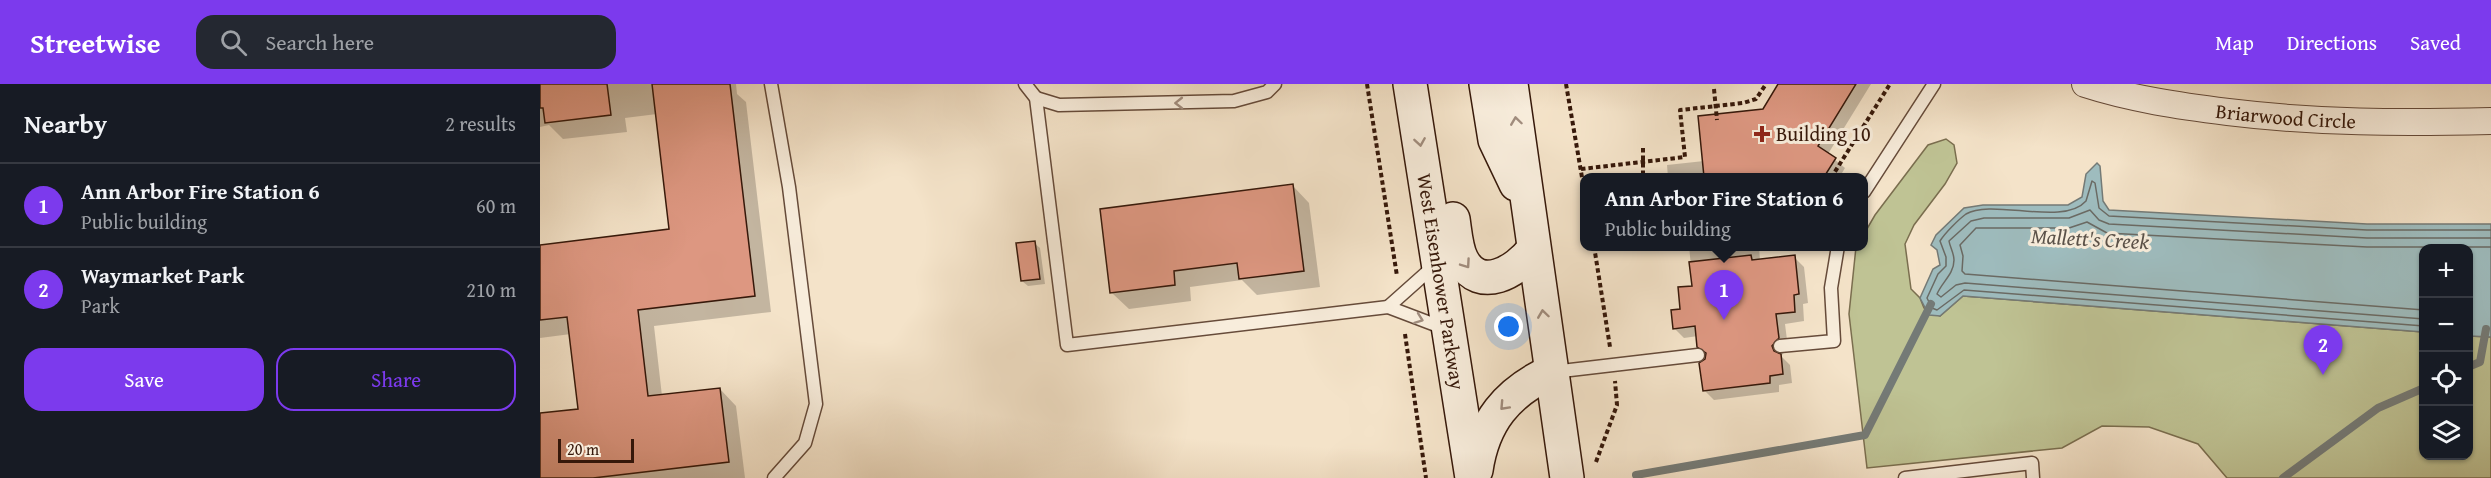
<!DOCTYPE html>
<html lang="en">
<head>
<meta charset="utf-8">
<style>
	:root { --surface:#171b24; --page:#242831; --text:#f1f3f6; --muted:#9ea1a6; --line:#363941; --accent:#7c3aed }
	body { margin:0; font-family:"Gentium Book Plus",serif; background:var(--page); color:var(--text) }
	.controls { position:absolute; right:18px; bottom:18px; display:grid; overflow:hidden; border-radius:12px; box-shadow:0 2px 4px #0004 }
	.controls button { width:54px; height:54px; display:grid; place-items:center; padding:0; border:0; border-bottom:2px solid var(--line); background:var(--surface); color:var(--text); font:30px sans-serif }
	.scale { position:absolute; left:18px; bottom:15px; width:76px; box-sizing:border-box; padding-left:6px; border:3px solid #36180a; border-top:0; font-size:16px; line-height:21px; white-space:nowrap; color:#36180a; -webkit-text-stroke:4px #f8eddc; paint-order:stroke }
	.you { position:absolute; left:969px; top:243px; width:21px; height:21px; margin:-15px; border:4px solid #fff; border-radius:50%; background:#1a73e8; box-shadow:0 0 0 9px #1a73e833 }
	.badge { display:grid; place-items:center; width:39px; height:39px; border-radius:50%; background:var(--accent); color:#fff; font-size:20px; font-weight:700 }
	.pin { position:absolute; translate:-50% -50px; filter:drop-shadow(0 2px 3px #0008) }
	.pin::after { content:''; position:absolute; top:32px; width:21px; height:18px; background:inherit; clip-path:polygon(0 0,100% 0,50% 100%) }
	.popup { position:absolute; left:1040px; top:89px; width:288px; height:78px; box-sizing:border-box; display:grid; place-content:center; border-radius:12px; background:var(--surface); filter:drop-shadow(0 2px 4px #0005); font-size:20px; white-space:nowrap; color:var(--muted) }
	.popup b { font-size:22px; color:var(--text) }
	.popup::after { content:''; position:absolute; left:50%; top:100%; margin-left:-12px; border:12px solid transparent; border-top-color:var(--surface) }
	.list { margin:0; padding:0; list-style:none }
	h2 { display:flex; justify-content:space-between; align-items:center; height:78px; margin:0; padding:0 24px; font-size:26px }
	h2 small { font-size:20px; font-weight:400; color:var(--muted) }
	.list li { display:grid; grid-template-columns:39px 1fr auto; gap:18px; align-items:center; box-sizing:border-box; height:84px; padding:0 24px; border-top:2px solid var(--line) }
	.list b { display:block; font-size:22px; white-space:nowrap }
	.list p { margin:0; font-size:20px; white-space:nowrap; color:var(--muted) }
	.list em { font-size:20px; font-style:normal; color:var(--muted) }
	.actions { display:flex; gap:12px; padding:18px 24px }
	.actions a { flex:1; padding:14px 0; border:2px solid var(--accent); border-radius:18px; text-align:center; font-size:21px; color:var(--accent) }
	.actions .main { background:var(--accent); color:#fff }
	.icon { flex:none; width:33px; height:33px; fill:none; stroke:currentColor; stroke-width:2; stroke-linecap:round; stroke-linejoin:round }
	.map { position:relative; flex:none; width:1951px; height:394px; overflow:hidden }
	header { display:flex; align-items:center; gap:36px; box-sizing:border-box; height:84px; padding:0 30px; background:var(--accent); color:#fff }
	header strong { font-size:28px }
	nav { display:flex; gap:33px; margin-inline-start:auto; font-size:21px }
	.search { width:420px; height:54px; background:var(--page); display:flex; align-items:center; gap:15px; box-sizing:border-box; padding:0 21px; border-radius:18px; color:var(--muted); font-size:22px }
	main { display:flex }
	aside { flex:1; background:var(--surface) }
	.map>svg:first-child { display:block }
</style>
</head>
<body>
<header>
<strong>Streetwise</strong>
<div class="search"><svg class="icon" aria-label="search" viewBox="0 0 24 24"><circle cx="10" cy="10" r="6"/><path d="M15 15l6 6"/></svg>Search here</div>
<nav><a>Map</a><a>Directions</a><a>Saved</a></nav>
</header>
<main>
<aside>
<h2>Nearby<small>2 results</small></h2>
<ul class="list">
<li><span class="badge">1</span><div><b>Ann Arbor Fire Station 6</b><p>Public building</p></div><em>60 m</em></li>
<li><span class="badge">2</span><div><b>Waymarket Park</b><p>Park</p></div><em>210 m</em></li>
</ul>
<div class="actions"><a class="main">Save</a><a>Share</a></div>
</aside>
<div class="map">
<svg width="1951" height="394" viewBox="0 0 1951 394">
	<rect width="100%" height="100%" fill="#f4e3c9"/>
	<filter id="stains"><feTurbulence type="fractalNoise" baseFrequency=".00333" numOctaves="4"/><feColorMatrix values="0 0 0 0 .2 0 0 0 0 .09 0 0 0 0 .02 0 0 0 .5 -.17"/></filter>
	<radialGradient id="worn" r=".72"><stop offset=".6" stop-color="#630" stop-opacity="0"/><stop offset="1" stop-color="#630" stop-opacity=".3"/></radialGradient>
	<path fill="#bfc394" stroke="#7a6e4f" stroke-width="1.5" d="M 1406,55 L 1414,61 L 1417,79 L 1405,100 L 1374,141 L 1365,160 L 1371,205 L 1380,214 L 1384,224 L 1400,232 L 1423,212 L 1883,248 L 1884,372 L 1928,372 L 1929,252 L 1951,253 L 1951,394 L 1687,394 L 1658,360 L 1609,343 L 1562,342 L 1522,364 L 1327,384 L 1309,230 L 1316,163 L 1324,162 L 1324,150 L 1335,131 L 1388,61 Z"/>
	<path fill="#9ebcbe" stroke="#747a76" stroke-width="1.5" d="M 1557,79 L 1560,82 L 1563,117 L 1569,126 L 1827,140 L 1951,140 L 1951,253 L 1929,252 L 1928,165 L 1884,165 L 1883,248 L 1423,212 L 1400,232 L 1389,231 L 1380,214 L 1393,185 L 1400,181 L 1397,166 L 1391,161 L 1396,151 L 1424,124 L 1443,121 L 1528,121 L 1542,113 L 1546,90 Z"/>
	<g fill="#0003">
		<path d="M 0,0 L 196,0 L 197,10 L 206,18 L 231,228 L 114,242 L 122,312 L 180,305 L 196,322 L 205,394 L 0,394 L 0,331 L 40,326 L 31,250 L 0,254 L 0,162 L 131,146 L 117,30 L 85,34 L 87,48 L 23,55 L 9,41 L 0,43 Z"/>
		<path d="M 1240,0 L 1331,0 L 1288,70 L 1305,84 L 1299,94 L 1128,94 L 1127,81 L 1164,77 L 1224,26 Z"/>
		<path d="M 753,102 L 769,119 L 780,203 L 717,211 L 702,196 L 650,203 L 651,217 L 589,225 L 572,209 Z"/>
		<path d="M 494,159 L 500,164 L 505,200 L 488,202 L 482,197 Z"/>
		<path d="M 1149,162 L 1219,162 L 1220,177 L 1254,173 L 1264,183 L 1268,219 L 1263,220 L 1264,237 L 1245,240 L 1248,264 L 1241,272 L 1250,281 L 1252,299 L 1239,301 L 1239,308 L 1174,316 L 1164,306 L 1167,271 L 1159,262 L 1158,252 L 1144,254 L 1134,244 L 1153,203 Z"/>
	</g>
	<g fill="none" stroke-linecap="round" stroke-linejoin="round">
		<g stroke="#6a6a64" stroke-width="1.5">
			<path d="M 1884,226 L 1425,190 L 1422,187 L 1423,172 L 1420,161 L 1436,144 L 1529,144 L 1547,138 L 1567,149 L 1827,163 L 1951,163"/>
			<path d="M 1884,235 L 1425,199 L 1416,201 L 1401,213 L 1397,210 C 1402,198 1414,190 1414,176 C 1414,169 1410,163 1409,157 L 1431,137 L 1444,134 L 1529,134 L 1550,126 L 1559,136 L 1569,140 L 1827,154 L 1951,154"/>
			<path d="M 1884,242 L 1424,206 L 1397,226 L 1392,224 L 1387,214 L 1398,190 L 1406,182 L 1406,173 L 1400,157 C 1405,149 1418,136 1426,130 C 1452,114 1523,143 1546,117 L 1552,97 L 1555,99 L 1559,124 L 1569,132 L 1827,146 L 1951,146"/>
		</g>
		<g stroke="#747a76" stroke-width="8">
			<path d="M 1928,283 L 1940,278 L 1946,245"/>
			<path d="M 1096,391 L 1325,351 L 1391,220"/>
			<path d="M 1743,394 L 1838,324 L 1884,304"/>
		</g>
	</g>
	<g fill="#dd9781" stroke="#36180a" stroke-width="1.5">
		<path d="M 0,0 L 67,0 L 71,31 L 5,39 L 3,24 L 0,24 Z"/>
		<path d="M 112,0 L 190,0 L 215,212 L 98,226 L 108,312 L 180,304 L 189,378 L 53,394 L 0,394 L 0,329 L 38,325 L 27,233 L 0,236 L 0,161 L 129,145 Z"/>
		<path d="M 1238,0 L 1316,0 L 1278,62 L 1296,74 L 1284,93 L 1164,93 L 1158,32 L 1223,25 Z"/>
		<path d="M 753,100 L 764,187 L 699,195 L 697,179 L 634,187 L 635,201 L 570,209 L 560,125 Z"/>
		<path d="M 495,157 L 500,195 L 481,197 L 476,159 Z"/>
		<path d="M 1211,171 L 1212,176 L 1255,171 L 1259,210 L 1254,211 L 1255,228 L 1236,230 L 1239,254 L 1232,262 L 1234,267 L 1241,270 L 1243,290 L 1230,292 L 1230,299 L 1163,307 L 1159,279 L 1165,275 L 1166,269 L 1157,263 L 1155,242 L 1133,245 L 1131,226 L 1140,225 L 1138,203 L 1152,202 L 1149,178 Z"/>
	</g>
	<g fill="none" stroke-linecap="round" stroke-linejoin="round">
		<g stroke="#664b3a" stroke-width="15">
			<g id="service">
				<path d="M 231,0 L 249,103 L 276,320 L 265,359 L 234,394"/>
				<path d="M 485,0 L 496,14 L 527,261 L 848,223 L 906,245"/>
				<path d="M 496,14 L 519,21 L 694,17 L 727,8 L 735,0"/>
				<path d="M 1324,108 L 1394,0"/>
				<path d="M 848,223 L 894,182"/>
				<path d="M 1240,262 L 1294,257 L 1291,204 L 1298,162"/>
				<path d="M 1013,288 L 1158,271"/>
				<path d="M 1365,394 L 1492,379 L 1493,394"/>
			</g>
		</g>
		<g stroke="#664b3a" stroke-width="28">
			<g id="minor">
				<path id="s1" d="M 1545,0 C 1591,15 1640,22 1688,28 C 1778,39 1860,39 1951,37"/>
			</g>
		</g>
		<g stroke="#36180a" stroke-width="36">
			<g id="secondary">
				<path id="s2" d="M 870,0 L 932,394"/>
				<path d="M 946,0 L 955,56 L 976,100"/>
				<path d="M 971,0 L 1027,394"/>
				<path d="M 913,135 C 915,148 916,165 922,176 C 940,210 977,187 993,166"/>
				<path d="M 936,386 C 943,338 967,308 1011,288"/>
			</g>
		</g>
		<g stroke="#36180a" stroke-width="4" stroke-dasharray="4.5 3" stroke-linecap="butt">
			<path d="M 827,0 L 857,192"/>
			<path d="M 1026,0 L 1044,105"/>
			<path d="M 1174,5 L 1177,36"/>
			<path d="M 1103,64 L 1103,94"/>
			<path d="M 1041,85 L 1145,73 L 1140,26 L 1203,19 L 1216,15 L 1226,0"/>
			<path d="M 1291,94 L 1350,0"/>
			<path d="M 1054,162 L 1070,263"/>
			<path d="M 865,250 L 886,394"/>
			<path d="M 1056,378 L 1077,321 L 1075,297"/>
		</g>
		<use href="#service" stroke="#f8eddc" stroke-width="12"/>
		<use href="#minor" stroke="#f8eddc" stroke-width="26"/>
		<use href="#secondary" stroke="#f8eddc" stroke-width="33"/>
	</g>
	<defs><path id="oneway-chevron" d="M-2-3.5L2.5 0L-2 3.5" fill="none" stroke-width="1.6" stroke-linecap="round" stroke-linejoin="round" transform="scale(1.5)"/></defs>
	<g stroke="#a18d7e">
		<use href="#oneway-chevron" transform="translate(639 19) rotate(179)"/>
		<use href="#oneway-chevron" transform="translate(976 37) rotate(-98)"/>
		<use href="#oneway-chevron" transform="translate(880 58) rotate(81)"/>
		<use href="#oneway-chevron" transform="translate(926 180) rotate(55)"/>
		<use href="#oneway-chevron" transform="translate(1003 230) rotate(-98)"/>
		<use href="#oneway-chevron" transform="translate(879 235) rotate(20)"/>
		<use href="#oneway-chevron" transform="translate(964 322) rotate(133)"/>
	</g>
	<path fill="#8f2418" stroke="#f8eddc" stroke-width="2" d="M1219 41h6v6h6v6h-6v6h-6v-6h-6v-6h6z"/>
	<g text-anchor="middle" stroke-width="6" stroke-linejoin="round" paint-order="stroke">
		<g font-size="20" fill="#36180a" stroke="#f8eddc">
			<text dy="7" stroke="none"><textPath href="#s1" startOffset="204">Briarwood Circle</textPath></text>
			<text dy="7" stroke="none"><textPath href="#s2" startOffset="200">West Eisenhower Parkway</textPath></text>
		</g>
		<g font-size="20" fill="#36180a" stroke="#f8eddc" text-anchor="start">
			<text x="1236" y="57">Building 10</text>
		</g>
		<g font-size="21" font-style="italic" fill="#5a5149" stroke="#f8eddc">
			<text transform="translate(1550 155) rotate(3)" y="7">Mallett's Creek</text>
		</g>
	</g>
	<rect width="100%" height="100%" filter="url(#stains)"/>
	<rect width="100%" height="100%" fill="url(#worn)"/>
</svg>
<div class="controls">
<button>+</button>
<button>−</button>
<button><svg class="icon" aria-label="locate" viewBox="0 0 24 24"><circle cx="12" cy="12" r="6"/><path d="M12 2v4M12 18v4M2 12h4M18 12h4"/></svg></button>
<button><svg class="icon" aria-label="layers" viewBox="0 0 24 24"><path d="M12 4l9 5-9 5-9-5zM3 14l9 5 9-5"/></svg></button>
</div>
<div class="scale">20 m</div>
<div class="you"></div>
<div class="pin badge" style="left:1184px;top:236px">1</div>
<div class="popup"><b>Ann Arbor Fire Station 6</b>Public building</div>
<div class="pin badge" style="left:1783px;top:291px">2</div>
</div>
</main>
</body>
</html>
